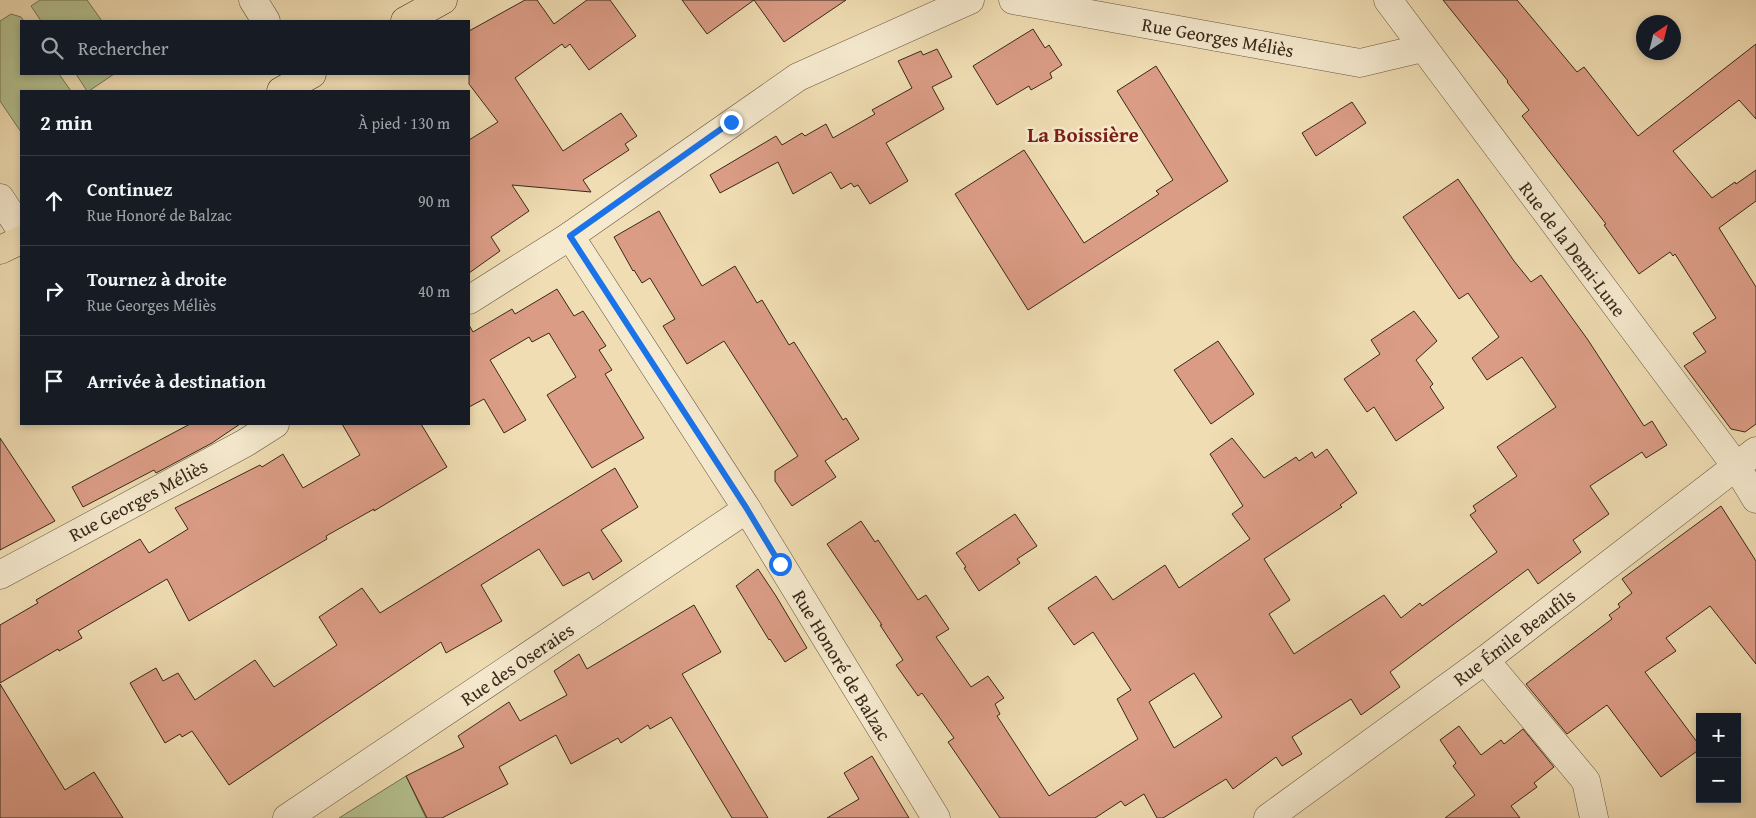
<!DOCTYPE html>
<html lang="fr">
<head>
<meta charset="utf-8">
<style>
	:root { --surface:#171b24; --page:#20242c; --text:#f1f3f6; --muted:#9ea1a6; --line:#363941 }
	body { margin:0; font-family:"Gentium Book Plus",serif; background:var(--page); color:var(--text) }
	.controls { position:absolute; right:15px; bottom:15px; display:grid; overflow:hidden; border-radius:0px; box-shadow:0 2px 8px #0003 }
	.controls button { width:45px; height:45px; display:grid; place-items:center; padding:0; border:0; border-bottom:1px solid var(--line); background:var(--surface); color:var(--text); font:25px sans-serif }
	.compass { position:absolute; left:1636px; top:15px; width:45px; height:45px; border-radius:50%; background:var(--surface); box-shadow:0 2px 8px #0003; rotate:35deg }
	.stop { position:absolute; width:15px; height:15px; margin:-11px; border:4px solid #1a73e8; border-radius:50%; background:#fff }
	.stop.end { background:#1a73e8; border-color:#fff; box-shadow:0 1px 5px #0008 }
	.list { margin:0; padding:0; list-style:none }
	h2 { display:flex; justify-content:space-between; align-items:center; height:65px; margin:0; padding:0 20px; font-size:21px }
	h2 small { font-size:16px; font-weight:400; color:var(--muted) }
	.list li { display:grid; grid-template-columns:32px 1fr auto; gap:15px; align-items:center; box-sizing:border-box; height:90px; padding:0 20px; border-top:1px solid var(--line) }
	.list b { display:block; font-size:19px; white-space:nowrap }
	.list p { margin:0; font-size:16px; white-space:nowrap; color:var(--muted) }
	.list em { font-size:16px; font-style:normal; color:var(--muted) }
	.icon { flex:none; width:28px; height:28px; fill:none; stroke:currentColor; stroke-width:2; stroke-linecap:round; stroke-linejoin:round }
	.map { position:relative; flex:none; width:1756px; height:818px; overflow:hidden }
	.search { position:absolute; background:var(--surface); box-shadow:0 2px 8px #0003; left:20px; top:20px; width:450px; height:55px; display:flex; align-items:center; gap:12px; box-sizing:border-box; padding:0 18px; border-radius:0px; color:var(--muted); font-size:19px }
	.panel { position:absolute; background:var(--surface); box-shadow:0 2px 8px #0003; left:20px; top:90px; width:450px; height:335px; border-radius:0px }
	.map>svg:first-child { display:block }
</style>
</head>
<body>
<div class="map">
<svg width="1756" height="818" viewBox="0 0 1756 818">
	<rect width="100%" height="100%" fill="#f0ddb3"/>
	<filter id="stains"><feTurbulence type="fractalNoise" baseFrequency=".004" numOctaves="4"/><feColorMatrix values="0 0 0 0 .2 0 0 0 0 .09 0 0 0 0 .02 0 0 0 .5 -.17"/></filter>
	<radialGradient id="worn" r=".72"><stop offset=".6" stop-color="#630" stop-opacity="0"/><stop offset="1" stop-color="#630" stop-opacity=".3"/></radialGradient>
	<g fill="#b5c290" stroke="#767654">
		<path d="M 40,0 L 87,0 L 102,21 L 41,21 L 31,6 Z"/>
		<path d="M 11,14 L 21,17 L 24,21 L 21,21 L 21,74 L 59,74 L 71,91 L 21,91 L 21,132 L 0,101 L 0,21 Z"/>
		<path d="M 76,74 L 114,74 L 89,91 L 87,91 Z"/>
		<path d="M 406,776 L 426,818 L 339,818 Z"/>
	</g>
	<g fill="#db9c86" stroke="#382919" fill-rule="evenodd">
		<path d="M 525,0 L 537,0 L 554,24 L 587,0 L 610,0 L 636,36 L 589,70 L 570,44 L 565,48 L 562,44 L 515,78 L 563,151 L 621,113 L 637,136 L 625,144 L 629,150 L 583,180 L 591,192 L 512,185 L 529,211 L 491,237 L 500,251 L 469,273 L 469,140 L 498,122 L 469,84 L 469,31 Z"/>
		<path d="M 682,0 L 846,0 L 784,42 L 754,0 L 707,34 Z"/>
		<path d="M 1443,0 L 1517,0 L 1577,72 L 1584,67 L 1638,136 L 1756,44 L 1756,119 L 1739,100 L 1673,151 L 1712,198 L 1735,182 L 1736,184 L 1756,170 L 1756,201 L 1719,228 L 1756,287 L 1756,424 L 1745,432 L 1731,429 L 1684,366 L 1706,352 L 1693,333 L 1716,318 L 1675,254 L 1673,256 L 1670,252 L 1639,274 L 1604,225 L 1606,224 L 1522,116 L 1529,110 L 1507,82 L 1508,81 Z"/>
		<path d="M 1033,29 L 1045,48 L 1049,45 L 1062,65 L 1050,73 L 1052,78 L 1031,90 L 1029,86 L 997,105 L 973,66 Z"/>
		<path d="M 937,49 L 952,77 L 932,87 L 944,109 L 886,143 L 908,181 L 870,204 L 858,185 L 854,187 L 851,183 L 841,189 L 831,172 L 793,194 L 778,162 L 720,193 L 710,175 L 776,136 L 782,145 L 802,133 L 805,136 L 826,124 L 833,138 L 875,114 L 872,110 L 912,88 L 898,61 L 921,51 L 923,55 Z"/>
		<path d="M 1156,66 L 1228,181 L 1028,310 L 955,194 L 1024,150 L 1084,243 L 1159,194 L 1156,191 L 1173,180 L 1117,91 Z"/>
		<path d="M 1352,102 L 1366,123 L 1316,156 L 1302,133 Z"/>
		<path d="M 1458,179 L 1514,261 L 1531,282 L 1541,275 L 1588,340 L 1644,426 L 1652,421 L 1667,445 L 1646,458 L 1642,452 L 1590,486 L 1609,514 L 1573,540 L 1581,552 L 1538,584 L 1528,569 L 1442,633 L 1390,672 L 1400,687 L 1361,715 L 1351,699 L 1292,737 L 1302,754 L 1282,766 L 1276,757 L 1233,789 L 1226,779 L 1163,818 L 1157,818 L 1144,794 L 1125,806 L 1121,801 L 1095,818 L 1000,818 L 948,742 L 954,738 L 922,693 L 918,696 L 896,665 L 903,660 L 880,625 L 882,625 L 827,544 L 861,521 L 875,542 L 878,540 L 918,600 L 926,595 L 949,629 L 936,637 L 971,687 L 988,676 L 1004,698 L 995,704 L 1000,714 L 997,716 L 1049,796 L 1138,739 L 1117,699 L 1131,690 L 1093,632 L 1074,645 L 1048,608 L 1096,576 L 1113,600 L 1165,565 L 1179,588 L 1250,539 L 1232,514 L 1243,506 L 1210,454 L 1232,438 L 1264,478 L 1296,457 L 1299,461 L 1312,452 L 1315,458 L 1327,449 L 1357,493 L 1340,505 L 1342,507 L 1264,559 L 1290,600 L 1269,614 L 1294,654 L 1384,595 L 1401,618 L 1420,603 L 1422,606 L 1497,552 L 1470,515 L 1476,511 L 1473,506 L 1517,476 L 1497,447 L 1556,407 L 1522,357 L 1487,380 L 1472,358 L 1499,337 L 1468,293 L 1459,299 L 1403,217 ZM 1194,673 L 1222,717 L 1174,748 L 1149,702 Z"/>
		<path d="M 659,211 L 702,286 L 735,266 L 757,303 L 762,300 L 789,345 L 794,342 L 843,420 L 846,418 L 859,439 L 825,461 L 836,477 L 792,506 L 775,481 L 775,471 L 798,456 L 724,341 L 687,364 L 663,326 L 675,319 L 650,278 L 642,283 L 634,270 L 633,271 L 614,237 Z"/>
		<path d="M 557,289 L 574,316 L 583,311 L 606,346 L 599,350 L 612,370 L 605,374 L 644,438 L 592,468 L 547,395 L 576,377 L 549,333 L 532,342 L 529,337 L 490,360 L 526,420 L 504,433 L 484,399 L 469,407 L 469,325 L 473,332 L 512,309 L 515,314 Z"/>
		<path d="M 1414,311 L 1437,341 L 1416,360 L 1433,384 L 1430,387 L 1444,408 L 1396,441 L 1374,407 L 1367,412 L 1344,379 L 1380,354 L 1371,340 Z"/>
		<path d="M 1218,341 L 1254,394 L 1211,424 L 1174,370 Z"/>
		<path d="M 190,424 L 240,424 L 212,443 L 156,473 L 154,470 L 83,507 L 72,487 Z"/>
		<path d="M 342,424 L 421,424 L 447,467 L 374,511 L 374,509 L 326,536 L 327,539 L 189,621 L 167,579 L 78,631 L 82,638 L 59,651 L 58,649 L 0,683 L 0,625 L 38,603 L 36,600 L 140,539 L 149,553 L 188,529 L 175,508 L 260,465 L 262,467 L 283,454 L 303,488 L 360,455 Z"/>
		<path d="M 0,438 L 55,521 L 0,550 Z"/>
		<path d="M 615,468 L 638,507 L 601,530 L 622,561 L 593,580 L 589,572 L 563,586 L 539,549 L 481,585 L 502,621 L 446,653 L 441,642 L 229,785 L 192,731 L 182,737 L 180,734 L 165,743 L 130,683 L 156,668 L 163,681 L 178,673 L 195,700 L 255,660 L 274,687 L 337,645 L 319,617 L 362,588 L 380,613 Z"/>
		<path d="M 1721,506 L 1756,561 L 1756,664 L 1710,606 L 1666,638 L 1676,651 L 1645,672 L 1700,746 L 1700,749 L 1661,777 L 1607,705 L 1567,734 L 1526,684 L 1612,619 L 1609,615 L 1620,607 L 1618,604 L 1632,593 L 1622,579 Z"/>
		<path d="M 1015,514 L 1037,546 L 1017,559 L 1020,563 L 979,591 L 964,568 L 966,567 L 956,553 Z"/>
		<path d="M 758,569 L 776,596 L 807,648 L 785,662 L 770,639 L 769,640 L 736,586 Z"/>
		<path d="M 694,605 L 721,652 L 682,674 L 768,818 L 732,818 L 671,717 L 650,729 L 648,725 L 621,743 L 618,738 L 571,764 L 556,735 L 499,767 L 508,784 L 442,818 L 427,818 L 406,776 L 464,747 L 458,736 L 509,702 L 520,721 L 567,695 L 554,671 L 579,654 L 587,669 Z"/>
		<path d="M 0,684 L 65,790 L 94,772 L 123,818 L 0,818 Z"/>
		<path d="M 1459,726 L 1481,755 L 1501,740 L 1504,744 L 1523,729 L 1554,767 L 1534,783 L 1537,787 L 1511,806 L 1520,818 L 1445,818 L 1475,795 L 1453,766 L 1456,763 L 1440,740 Z"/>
		<path d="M 872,756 L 909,818 L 827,818 L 859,799 L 844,773 Z"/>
	</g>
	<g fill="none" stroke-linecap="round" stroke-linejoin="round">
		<g stroke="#665640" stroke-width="29">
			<g id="minor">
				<path d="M 253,0 L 266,21"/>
				<path d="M 1013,0 L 1360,63 L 1423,48"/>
				<path d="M 1388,0 L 1736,466 L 1756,499"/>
				<path d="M 0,198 L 21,230"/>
				<path d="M 570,236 L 747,509 L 936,818"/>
				<path d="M 469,300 L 570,236 L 798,77 L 970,0"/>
				<path d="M 0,575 L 245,443 L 275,424"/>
				<path d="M 1485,660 L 1586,781 L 1594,818"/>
				<path d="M 287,818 L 747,509"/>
				<path d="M 1268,818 L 1485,660 L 1756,451"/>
			</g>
		</g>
		<g stroke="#382919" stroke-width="29">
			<g id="major">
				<path d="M 405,21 L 443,0"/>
				<path d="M 281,91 L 312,74"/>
				<path d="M 0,250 L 21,240"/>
			</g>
		</g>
		<use href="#minor" stroke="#f5e9ce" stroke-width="28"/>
		<use href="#major" stroke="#f0ddb3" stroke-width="28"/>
	</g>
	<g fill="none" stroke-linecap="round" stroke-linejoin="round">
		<path stroke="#1a73e8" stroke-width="6" d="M 731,122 L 570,236 L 747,509 L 780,564"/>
	</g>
	<g text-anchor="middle" stroke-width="5" stroke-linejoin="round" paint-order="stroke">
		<g font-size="19" fill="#382919" stroke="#f5e9ce">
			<text transform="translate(1218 37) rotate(10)" y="7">Rue Georges Méliès</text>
			<text transform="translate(1573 249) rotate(53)" y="7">Rue de la Demi-Lune</text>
			<text transform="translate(138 500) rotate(-28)" y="7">Rue Georges Méliès</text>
			<text transform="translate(1514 637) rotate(-37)" y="7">Rue Émile Beaufils</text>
			<text transform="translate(517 664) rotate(-34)" y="7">Rue des Oseraies</text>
			<text transform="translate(842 665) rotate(59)" y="7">Rue Honoré de Balzac</text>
		</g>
		<g font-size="21" font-weight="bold" fill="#7a1f14" stroke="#f5e9ce">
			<text x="1083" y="142">La Boissière</text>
		</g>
	</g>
	<rect width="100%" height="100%" filter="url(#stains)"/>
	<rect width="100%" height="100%" fill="url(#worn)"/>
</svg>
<div class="controls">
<button>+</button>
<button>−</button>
</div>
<svg class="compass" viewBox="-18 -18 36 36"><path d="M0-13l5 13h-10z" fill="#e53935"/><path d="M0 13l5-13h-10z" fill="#9ea1a6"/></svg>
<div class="stop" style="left:780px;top:564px"></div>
<div class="stop end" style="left:731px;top:122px"></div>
<div class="search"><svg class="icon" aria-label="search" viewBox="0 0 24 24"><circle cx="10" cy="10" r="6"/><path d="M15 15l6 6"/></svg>Rechercher</div>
<section class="panel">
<h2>2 min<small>À pied · 130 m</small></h2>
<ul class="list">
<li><svg class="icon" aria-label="ahead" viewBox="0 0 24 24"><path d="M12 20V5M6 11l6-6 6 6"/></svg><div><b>Continuez</b><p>Rue Honoré de Balzac</p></div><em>90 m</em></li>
<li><svg class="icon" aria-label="right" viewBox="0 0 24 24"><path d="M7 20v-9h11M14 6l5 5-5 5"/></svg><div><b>Tournez à droite</b><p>Rue Georges Méliès</p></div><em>40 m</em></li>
<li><svg class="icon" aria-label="arrive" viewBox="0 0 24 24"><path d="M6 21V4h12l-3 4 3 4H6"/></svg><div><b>Arrivée à destination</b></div></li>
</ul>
</section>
</div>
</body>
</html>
